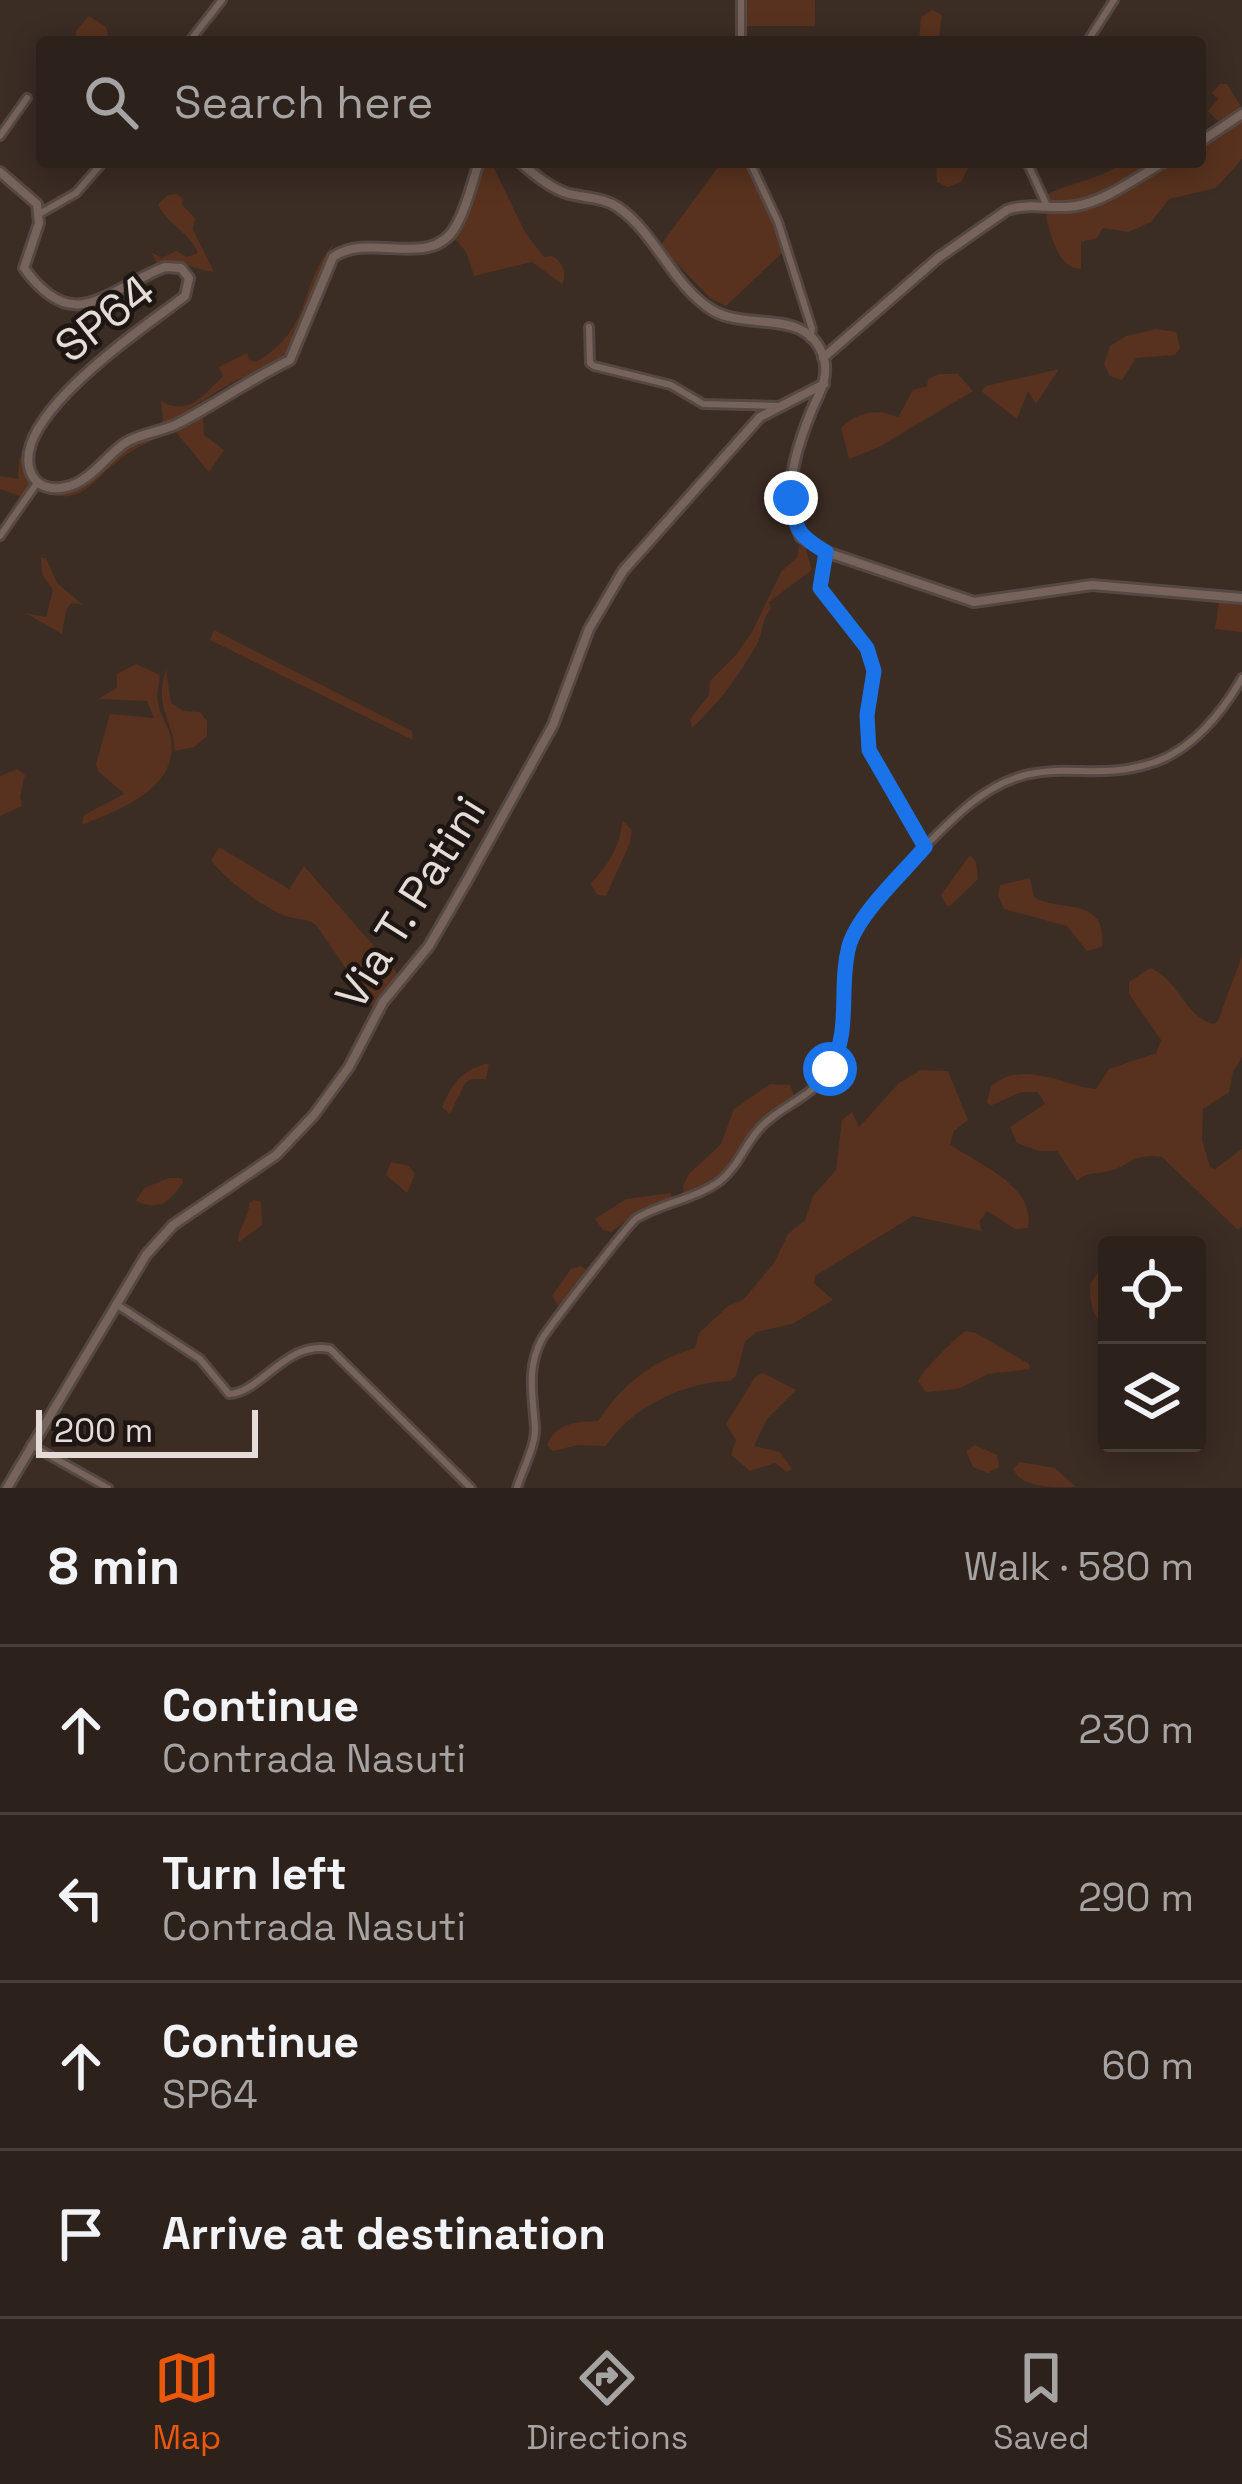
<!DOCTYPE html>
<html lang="en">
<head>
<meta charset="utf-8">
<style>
	:root { --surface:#2c211b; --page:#342924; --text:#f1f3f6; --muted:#a6a3a3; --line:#483e3a; --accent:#ea580c }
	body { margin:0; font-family:"Space Grotesk",sans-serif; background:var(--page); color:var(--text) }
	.controls { position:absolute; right:36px; bottom:36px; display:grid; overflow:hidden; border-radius:12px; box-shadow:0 6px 30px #0003 }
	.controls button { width:108px; height:108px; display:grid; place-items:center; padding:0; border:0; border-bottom:3px solid var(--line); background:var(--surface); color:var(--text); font:60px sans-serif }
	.scale { position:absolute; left:36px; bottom:30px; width:222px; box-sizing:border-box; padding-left:12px; border:6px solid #e6dcd7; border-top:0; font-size:33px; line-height:42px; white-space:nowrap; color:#e6dcd7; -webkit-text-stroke:9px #1d1613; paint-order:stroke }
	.stop { position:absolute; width:36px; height:36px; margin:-27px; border:9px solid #1a73e8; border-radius:50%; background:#fff }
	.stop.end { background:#1a73e8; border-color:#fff; box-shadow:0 3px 12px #0008 }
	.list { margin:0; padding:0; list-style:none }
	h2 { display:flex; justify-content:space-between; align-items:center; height:156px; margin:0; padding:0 48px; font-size:51px }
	h2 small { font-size:39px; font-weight:400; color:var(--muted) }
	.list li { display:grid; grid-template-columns:78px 1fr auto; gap:36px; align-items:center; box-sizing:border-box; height:168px; padding:0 48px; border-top:3px solid var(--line) }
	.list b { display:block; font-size:45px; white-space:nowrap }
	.list p { margin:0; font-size:39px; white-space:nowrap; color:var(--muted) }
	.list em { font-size:39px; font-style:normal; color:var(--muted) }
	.icon { flex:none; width:66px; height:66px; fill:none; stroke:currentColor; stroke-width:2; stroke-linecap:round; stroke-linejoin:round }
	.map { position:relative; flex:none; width:1242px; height:1488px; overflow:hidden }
	.search { position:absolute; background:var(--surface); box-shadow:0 6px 30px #0003; left:36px; right:36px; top:36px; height:132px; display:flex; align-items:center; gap:30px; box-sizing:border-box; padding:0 42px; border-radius:12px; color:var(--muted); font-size:45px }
	.sheet { height:828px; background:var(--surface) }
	nav { display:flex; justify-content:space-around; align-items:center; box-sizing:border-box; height:168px; border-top:3px solid var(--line); background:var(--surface); font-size:33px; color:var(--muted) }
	nav a { display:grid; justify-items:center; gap:6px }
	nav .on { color:var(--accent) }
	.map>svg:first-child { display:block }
</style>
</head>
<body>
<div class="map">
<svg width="1242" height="1488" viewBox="0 0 1242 1488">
	<rect width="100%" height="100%" fill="#3b2c24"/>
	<g fill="#58321e">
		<rect x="743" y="0" width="72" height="26"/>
		<path d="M 932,10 L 942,15 L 939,38 L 884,42 L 919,41 L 921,17 Z"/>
		<path d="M 89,16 L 106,27 L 110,42 L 76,42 L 76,31 Z"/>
		<path d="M 1220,84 L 1227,84 L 1242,108 L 1222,125 L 1208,111 L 1218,99 L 1212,93 Z"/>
		<path d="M 1242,118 L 1242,159 L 1216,188 L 1169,199 L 1151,222 L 1128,232 L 1103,228 L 1097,238 L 1081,242 L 1081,269 C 1058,268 1052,238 1046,217 L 1049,212 L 1099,203 L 1175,162 L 1200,162 L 1200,147 Z"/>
		<path d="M 491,162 L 525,232 L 544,257 L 552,256 C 562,261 568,274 562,284 L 532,262 L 474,276 L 466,252 L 456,240 L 451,242 L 465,218 L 482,163 Z"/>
		<path d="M 722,162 L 749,162 L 784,251 L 726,306 L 711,299 L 660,246 Z"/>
		<path d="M 936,162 L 971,162 L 961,182 L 948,187 L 937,182 Z"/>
		<path d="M 1124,162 L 1153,162 C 1119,181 1090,204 1050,202 L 1048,194 C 1073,182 1101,179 1124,162 Z"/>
		<path d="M 177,194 L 184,199 L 181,204 L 195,218 L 193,230 L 214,272 C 194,270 178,257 158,265 L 151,252 L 162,258 L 176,251 L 187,257 L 198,253 C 190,232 167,225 158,204 L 168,195 Z"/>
		<path d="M 335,242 C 317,274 310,330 289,355 C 281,364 266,367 255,372 C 219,386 192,412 156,427 L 163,420 L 161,401 C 188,417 204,395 223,376 L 219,367 L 247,353 L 249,360 L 256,362 C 315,328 296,287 335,242 Z"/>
		<path d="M 1156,329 L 1176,332 L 1180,348 L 1175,355 L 1136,358 L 1122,380 L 1110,376 L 1104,364 L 1110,346 L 1126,336 Z"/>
		<path d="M 1059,369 L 1036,404 L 1028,391 L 1017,419 L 981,391 L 986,386 Z"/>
		<path d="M 939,374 L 958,374 L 973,391 L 879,447 L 849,459 L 841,428 C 857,412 877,408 898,417 L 913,390 L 927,386 L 928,379 Z"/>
		<path d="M 203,413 L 204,435 L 224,450 L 209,472 L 175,431 Z"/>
		<path d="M 171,432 C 153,440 134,448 119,460 C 88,485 80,509 36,489 C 83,501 92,471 127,450 C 141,441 155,436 171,432 Z"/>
		<path d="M 24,451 L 31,485 L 22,497 L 0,489 L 0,476 L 18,479 L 19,460 Z"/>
		<path d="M 799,546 L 805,546 L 812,570 L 769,602 L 771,609 C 761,619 764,631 757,644 C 739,676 719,703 692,728 L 690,719 L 709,695 L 710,681 L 736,655 L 752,632 L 781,572 L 797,557 Z"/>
		<path d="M 41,558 L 46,558 L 57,583 L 83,605 L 71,603 L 66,610 L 62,634 L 25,613 L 46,617 L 53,590 L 42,574 Z"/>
		<path d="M 1219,602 L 1242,604 L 1242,632 L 1215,629 Z"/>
		<path d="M 214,630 L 412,731 L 413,740 L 210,640 Z"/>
		<path d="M 136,664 L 160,675 C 159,684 156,694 158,703 C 160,716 169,726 171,739 C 179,789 118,810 82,825 L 84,815 L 124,794 L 98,771 L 96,764 L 110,714 L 154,718 L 147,701 L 98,699 L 117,688 L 117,674 Z"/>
		<path d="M 166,669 L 171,703 L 184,711 L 200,712 L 207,721 L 207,736 L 194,747 L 175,751 C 171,713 154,709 166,669 Z"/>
		<path d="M 17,769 L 25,775 L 20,797 L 22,806 L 0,816 L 0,776 Z"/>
		<path d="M 622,820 L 632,830 L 630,843 L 606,896 L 598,895 L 590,884 C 605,869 622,846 622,820 Z"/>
		<path d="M 219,847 L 289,889 L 304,866 L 400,976 L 374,1009 L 316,925 C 306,918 300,920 289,917 C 266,910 224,879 211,860 Z"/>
		<path d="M 970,855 L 976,862 L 978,879 L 950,906 L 946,905 L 941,895 Z"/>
		<path d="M 1030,878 L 1034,897 C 1060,913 1108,895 1102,947 L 1087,951 L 1067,926 L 1004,909 L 998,895 L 1000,885 Z"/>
		<path d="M 1242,956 L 1242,1057 L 1233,1072 L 1229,1092 L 1203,1109 L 1202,1140 L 1210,1167 L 1215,1169 L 1242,1149 L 1242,1227 L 1238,1230 L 1162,1157 C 1133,1152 1127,1169 1105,1172 C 1092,1174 1088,1172 1077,1181 L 1057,1151 L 1039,1151 L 1017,1143 L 1010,1127 L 1045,1104 L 1038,1092 L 1021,1092 L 990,1106 L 987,1102 L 991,1086 C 1025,1059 1061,1085 1096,1089 L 1109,1069 L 1156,1053 L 1161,1040 L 1129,994 L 1129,982 L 1150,968 C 1178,978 1184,1016 1213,1024 L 1218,1021 Z"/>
		<path d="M 489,1063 L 486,1079 L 471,1079 L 465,1083 L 450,1114 L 442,1107 C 453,1082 462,1070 489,1063 Z"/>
		<path d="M 921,1070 L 948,1071 L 968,1120 L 954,1131 L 950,1144 C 978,1165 1036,1185 1028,1228 L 1015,1229 L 987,1211 L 979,1222 L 982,1231 L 913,1216 L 815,1276 L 814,1283 L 833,1300 L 792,1324 L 756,1332 L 745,1342 L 736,1376 L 730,1381 C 685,1382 631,1407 606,1446 L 578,1445 L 553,1451 L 547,1445 C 556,1422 577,1422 598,1421 C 623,1384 651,1361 695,1348 L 699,1333 L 728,1306 L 743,1300 L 774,1263 L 788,1234 L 805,1220 L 813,1196 L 836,1170 L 842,1120 L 852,1112 L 859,1127 L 899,1083 Z"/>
		<path d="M 770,1084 L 790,1085 L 795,1098 L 765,1119 L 736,1163 L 684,1199 L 683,1186 L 689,1174 L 721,1144 L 734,1109 Z"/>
		<path d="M 391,1162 L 409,1166 L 415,1174 L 407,1193 L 386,1175 Z"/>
		<path d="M 169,1178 L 182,1178 L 183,1183 C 169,1201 161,1212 136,1201 L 144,1188 Z"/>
		<path d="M 671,1193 L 673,1203 L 627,1220 L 611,1232 L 603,1230 L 595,1219 L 626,1199 Z"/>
		<path d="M 254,1200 L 261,1202 L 262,1225 L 239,1242 C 235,1233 250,1217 249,1203 Z"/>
		<path d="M 581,1266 L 591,1273 L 561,1310 L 552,1296 L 571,1269 Z"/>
		<path d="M 1098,1273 L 1107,1275 L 1107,1327 C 1091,1316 1090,1302 1090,1284 Z"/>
		<path d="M 966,1331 L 976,1333 L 1029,1364 L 1030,1369 L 988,1374 L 958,1389 L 926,1392 L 918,1381 C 921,1372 958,1335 966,1331 Z"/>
		<path d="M 763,1373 L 796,1390 L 767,1419 L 754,1446 L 780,1452 L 792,1469 L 787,1472 L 775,1463 L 750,1471 L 731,1455 L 736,1440 L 726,1424 L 755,1377 Z"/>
		<path d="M 975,1445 L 997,1455 L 999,1467 L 988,1473 L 973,1467 L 966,1451 Z"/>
		<path d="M 1020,1462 L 1055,1468 L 1076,1487 C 1054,1488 1021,1488 1013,1469 Z"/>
	</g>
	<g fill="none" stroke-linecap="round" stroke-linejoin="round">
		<g stroke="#554842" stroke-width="12">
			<g id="minor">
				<path d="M 741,0 L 741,42"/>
				<path d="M 189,42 L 222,0"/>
				<path d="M 1087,42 L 1114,0"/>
				<path d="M 0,136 L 27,98"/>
				<path d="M 750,162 L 778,222 L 812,329 L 810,338"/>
				<path d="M 1027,162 L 1047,206"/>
				<path d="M 41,213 L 76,193 L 103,162"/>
				<path d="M 589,327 L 590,363 L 594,366 L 671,385 L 703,404 L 780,406"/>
				<path d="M 0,536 L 37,483"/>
				<path d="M 826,552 L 820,588 L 867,648 L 874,671 L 867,715 L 869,750 L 925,847"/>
				<path d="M 116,1304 L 200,1359 L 229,1394 C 261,1393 286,1340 330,1349 L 471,1488"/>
				<path d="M 31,1445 L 108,1488"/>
				<path d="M 517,1488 C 522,1470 536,1446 535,1427 C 533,1397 526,1368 542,1339 C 549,1327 630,1222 637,1218 C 662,1203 695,1199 720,1181 C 740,1165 746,1140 764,1124 C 784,1105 812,1096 827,1073 C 853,1034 840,992 849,949 C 857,913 940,829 970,804 C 1042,747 1083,786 1152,763 C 1191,751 1222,713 1242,678"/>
			</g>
		</g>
		<g stroke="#554842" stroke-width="14">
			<g id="tertiary">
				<path d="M 1200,142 L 1242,114"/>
				<path d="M 520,162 C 533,174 549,187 566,193 C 583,198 604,197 619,208 C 656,234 673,286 712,310 C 747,332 809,306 824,359 C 829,379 818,395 811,412 C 795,451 781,497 801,537 L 826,552 L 974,602 L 1092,585 L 1242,598"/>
				<path d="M 0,172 L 37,204 L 39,223 L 24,268 C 74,337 104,291 165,267 L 181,268 L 189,278 L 185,296 C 149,324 0,422 33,477 C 40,488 54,490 66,487 C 90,482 106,456 125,443 C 141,433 161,432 177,424 C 216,404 251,379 290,360 L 333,257 C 371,231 431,271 456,226 C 467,207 472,183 479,162"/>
				<path d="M 823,358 L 938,258 L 1007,210 C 1030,202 1052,210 1076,206 C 1106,201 1137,177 1164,162"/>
				<path d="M 7,1488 L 146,1255 L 173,1225 L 276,1155 L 314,1115 L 349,1067 L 383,1002 L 429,946 L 465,884 L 553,725 L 589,629 L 623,571 L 760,417 L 824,384"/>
			</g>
		</g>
		<use href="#minor" stroke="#76645c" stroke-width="6"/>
		<use href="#tertiary" stroke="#76645c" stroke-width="8"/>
	</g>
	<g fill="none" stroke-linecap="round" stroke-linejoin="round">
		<path stroke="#1a73e8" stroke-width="15" d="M 791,498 C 796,531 798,535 826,552 L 820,588 L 867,648 L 874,671 L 867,715 L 869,750 L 925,847 C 903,873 858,914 849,946 C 838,988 852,1029 830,1069"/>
	</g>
	<g text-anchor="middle" stroke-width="9" stroke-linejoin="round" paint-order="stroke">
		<g font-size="45" fill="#e6dcd7" stroke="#1d1613">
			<text transform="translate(104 318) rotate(-38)" y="16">SP64</text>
			<text transform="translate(410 902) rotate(-58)" y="16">Via T. Patini</text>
		</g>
	</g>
</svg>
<div class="controls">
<button><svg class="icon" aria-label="locate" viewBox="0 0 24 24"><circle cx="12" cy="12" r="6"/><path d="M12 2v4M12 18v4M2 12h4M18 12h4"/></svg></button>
<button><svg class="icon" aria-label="layers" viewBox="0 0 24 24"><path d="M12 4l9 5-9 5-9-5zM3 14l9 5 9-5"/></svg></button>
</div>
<div class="scale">200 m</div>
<div class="stop" style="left:830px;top:1069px"></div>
<div class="stop end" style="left:791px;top:498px"></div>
<div class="search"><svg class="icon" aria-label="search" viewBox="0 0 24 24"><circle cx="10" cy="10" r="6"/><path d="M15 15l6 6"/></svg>Search here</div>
</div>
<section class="sheet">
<h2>8 min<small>Walk · 580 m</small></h2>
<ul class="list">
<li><svg class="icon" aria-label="ahead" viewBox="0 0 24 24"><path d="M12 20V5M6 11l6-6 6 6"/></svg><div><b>Continue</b><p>Contrada Nasuti</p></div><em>230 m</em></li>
<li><svg class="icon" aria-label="left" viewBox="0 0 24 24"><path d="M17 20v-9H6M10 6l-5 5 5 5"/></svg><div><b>Turn left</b><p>Contrada Nasuti</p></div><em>290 m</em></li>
<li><svg class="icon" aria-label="ahead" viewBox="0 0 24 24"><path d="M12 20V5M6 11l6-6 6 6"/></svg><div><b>Continue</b><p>SP64</p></div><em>60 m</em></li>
<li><svg class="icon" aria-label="arrive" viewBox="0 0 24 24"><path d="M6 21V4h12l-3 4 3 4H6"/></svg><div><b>Arrive at destination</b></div></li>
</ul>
</section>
<nav>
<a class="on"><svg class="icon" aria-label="map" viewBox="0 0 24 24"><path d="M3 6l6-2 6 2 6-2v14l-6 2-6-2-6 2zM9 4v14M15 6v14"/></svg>Map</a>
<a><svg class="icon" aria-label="directions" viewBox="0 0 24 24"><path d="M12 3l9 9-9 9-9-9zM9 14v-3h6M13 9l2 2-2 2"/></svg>Directions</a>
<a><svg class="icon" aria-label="saved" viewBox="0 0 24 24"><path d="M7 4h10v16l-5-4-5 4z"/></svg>Saved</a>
</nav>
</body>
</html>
